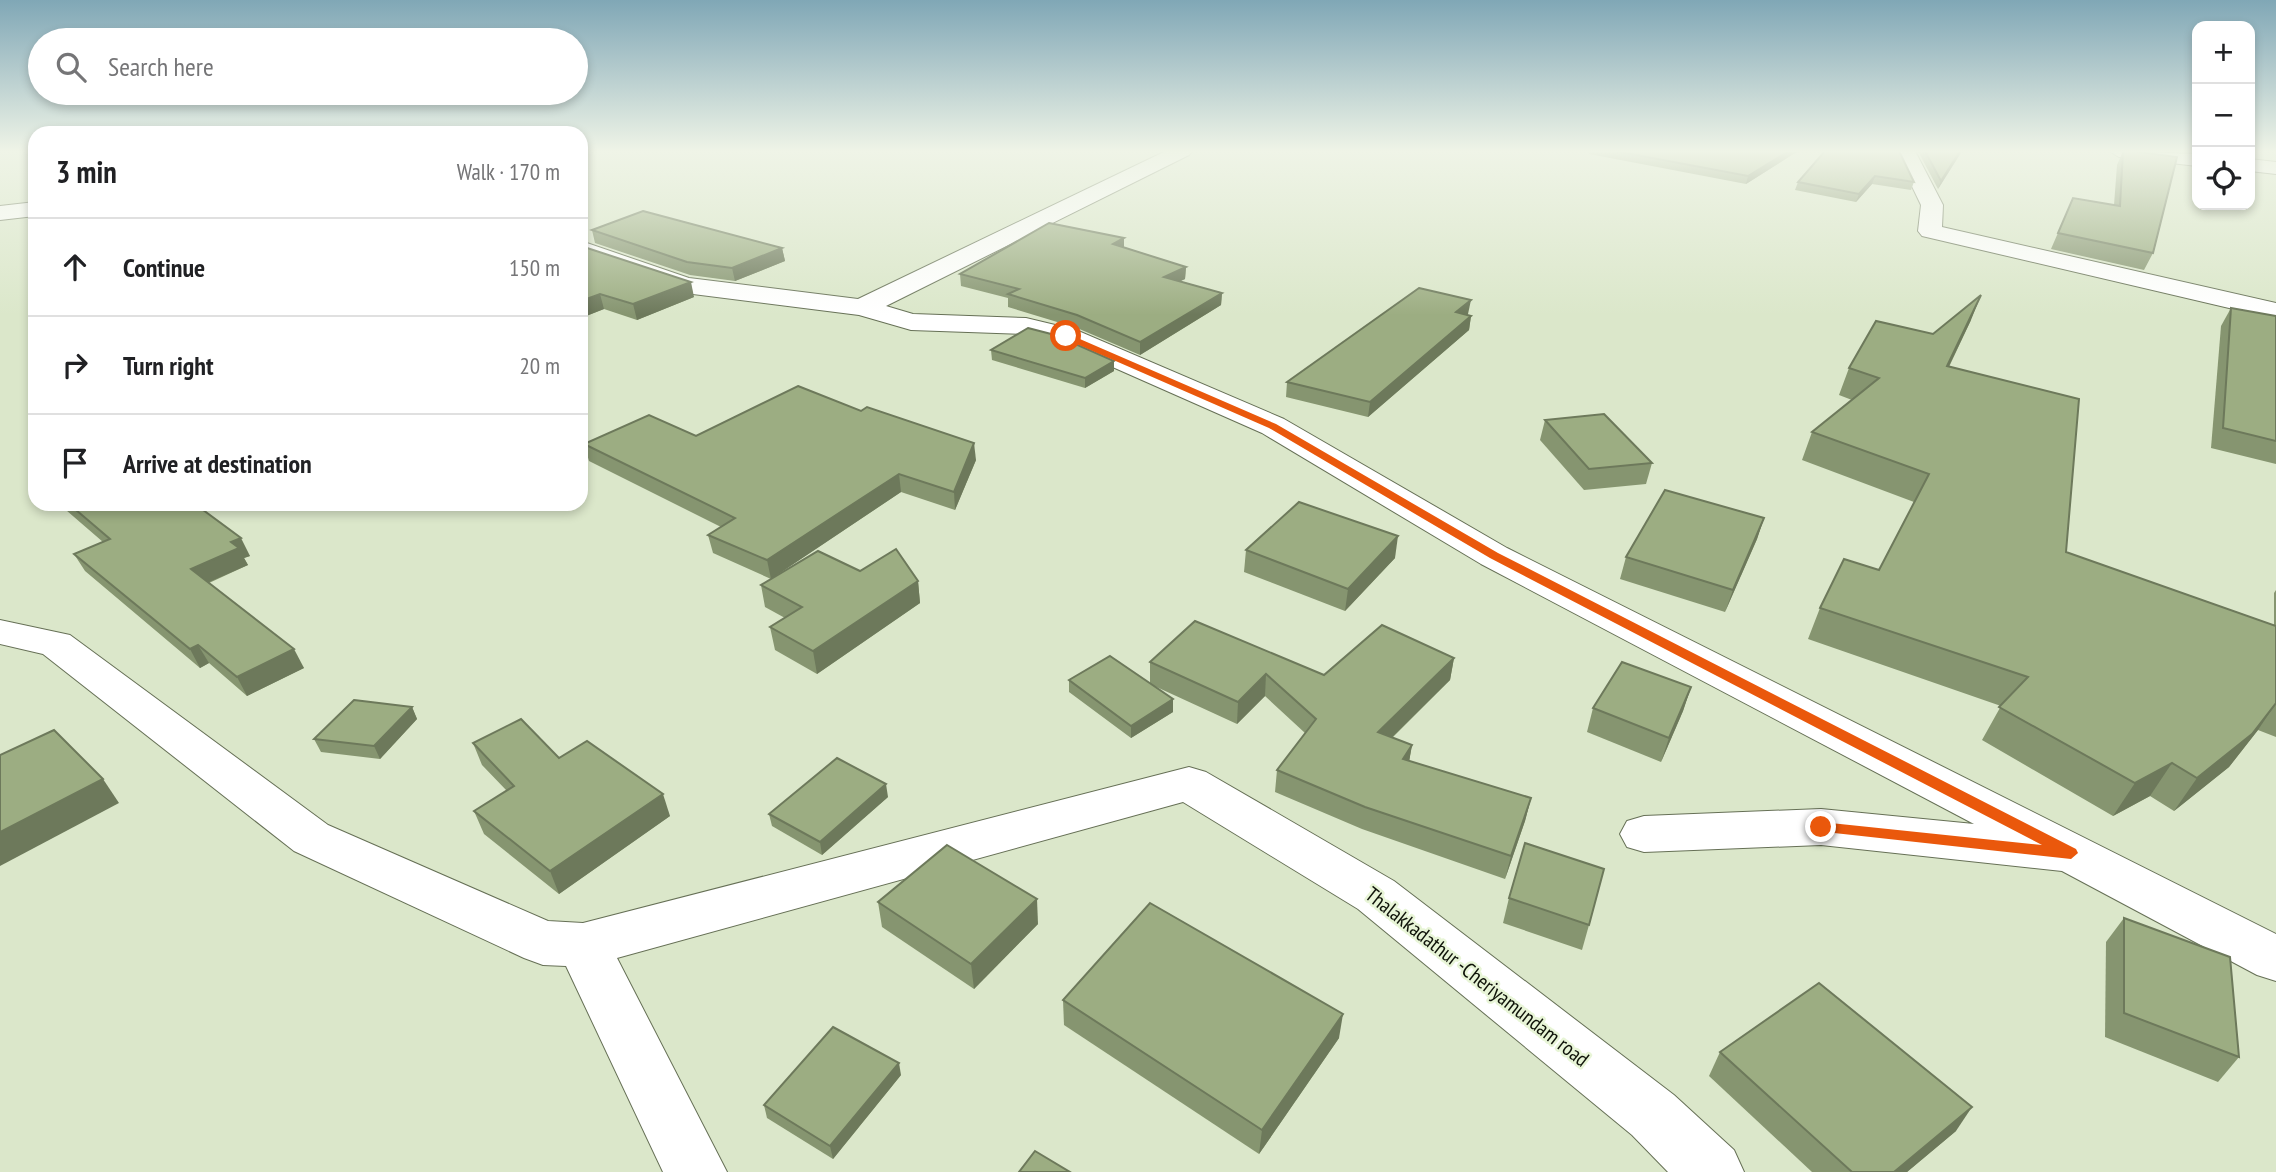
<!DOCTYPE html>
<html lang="en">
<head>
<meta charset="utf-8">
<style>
	:root { --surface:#fff; --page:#f2f2f2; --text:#202124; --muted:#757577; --line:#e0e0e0 }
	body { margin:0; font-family:"PT Sans Narrow",sans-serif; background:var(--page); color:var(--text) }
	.controls { position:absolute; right:21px; top:21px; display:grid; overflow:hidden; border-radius:14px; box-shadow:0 4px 10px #0003 }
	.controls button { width:63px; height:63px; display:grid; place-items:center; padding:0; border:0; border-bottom:2px solid var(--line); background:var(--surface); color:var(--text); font:35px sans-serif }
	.stop { position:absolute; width:21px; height:21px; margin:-16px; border:5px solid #ea580c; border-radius:50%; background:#fff }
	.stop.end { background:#ea580c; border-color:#fff; box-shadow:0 2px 7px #0008 }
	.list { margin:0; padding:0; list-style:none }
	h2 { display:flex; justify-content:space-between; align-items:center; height:91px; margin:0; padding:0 28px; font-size:30px }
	h2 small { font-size:23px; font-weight:400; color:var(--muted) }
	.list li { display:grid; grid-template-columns:46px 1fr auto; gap:21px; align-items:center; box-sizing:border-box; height:98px; padding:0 28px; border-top:2px solid var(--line) }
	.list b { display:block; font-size:26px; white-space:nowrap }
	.list em { font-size:23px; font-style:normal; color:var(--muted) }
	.icon { flex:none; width:38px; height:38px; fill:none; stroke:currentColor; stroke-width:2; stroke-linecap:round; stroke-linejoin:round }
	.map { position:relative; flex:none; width:2276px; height:1172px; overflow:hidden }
	.search { position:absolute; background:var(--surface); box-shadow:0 4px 10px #0003; left:28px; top:28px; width:560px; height:77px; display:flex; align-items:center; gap:18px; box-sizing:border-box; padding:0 24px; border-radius:38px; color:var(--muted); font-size:26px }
	.panel { position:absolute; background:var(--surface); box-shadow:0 4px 10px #0003; left:28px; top:126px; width:560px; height:385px; border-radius:21px }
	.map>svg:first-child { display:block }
</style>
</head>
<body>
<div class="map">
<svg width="2276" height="1172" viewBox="0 0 2276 1172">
	<rect width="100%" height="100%" fill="#dbe7ca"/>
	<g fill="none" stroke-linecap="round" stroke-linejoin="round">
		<g stroke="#667056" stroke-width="2">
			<g id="street">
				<path d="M 1166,151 L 1192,151 L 1189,155 L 886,306 L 913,314 L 1026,318 L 1076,330 L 1284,419 L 1507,548 L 2276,934 L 2276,981 L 2257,975 L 2062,871 L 1821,845 L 1644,852 L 1627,847 L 1620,834 L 1627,821 L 1644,816 L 1821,809 L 1974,824 L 1481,564 L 1262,433 L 1056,342 L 1026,334 L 911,330 L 859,315 L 685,293 L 581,256 L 581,241 L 689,278 L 858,299 Z"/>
				<path d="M 1895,151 L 1915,151 L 1943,205 L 1942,227 L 2276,303 L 2276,319 L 1922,236 L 1918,231 L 1921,205 Z"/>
				<path d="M 2109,151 L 2197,154 L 2197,166 L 2119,157 Z"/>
				<path d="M 2250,159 L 2276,162 L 2276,174 L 2250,171 Z"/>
				<path d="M 35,202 L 35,216 L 0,220 L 0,206 Z"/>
				<path d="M 0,620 L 70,635 L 328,825 L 548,921 L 583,923 L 1189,767 L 1206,772 L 1394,881 L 1674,1095 L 1734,1150 L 1744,1172 L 1668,1172 L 1632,1135 L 1358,909 L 1183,802 L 617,958 L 727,1172 L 663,1172 L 566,966 L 543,965 L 524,958 L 294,851 L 43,654 L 0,644 Z"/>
			</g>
		</g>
		<use href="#street" fill="#fff" fill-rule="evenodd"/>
	</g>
	<g fill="#869570">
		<path d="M 1590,151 L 1798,151 L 1746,184 L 1589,154 Z"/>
		<path d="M 1825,151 L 1914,182 L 1911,190 L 1872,184 L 1856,202 L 1795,190 L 1798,182 Z"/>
		<path d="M 1918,151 L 1962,151 L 1938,189 Z"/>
		<path d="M 2123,151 L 2153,253 L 2144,270 L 2051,249 L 2073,198 L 2114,205 L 2117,165 Z"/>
		<path d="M 592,230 L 782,248 L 785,261 L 735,281 L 690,275 L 595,243 Z"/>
		<path d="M 581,246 L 694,297 L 637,320 L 604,309 L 581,318 Z"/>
		<path d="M 1124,247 L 1186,267 L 1185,279 L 1180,281 L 1222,293 L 1221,305 L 1140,355 L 1077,328 L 1008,307 L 1008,298 L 961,286 L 960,274 Z"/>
		<path d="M 2231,308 L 2276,316 L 2276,464 L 2211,448 L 2221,326 Z"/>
		<path d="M 1468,314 L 1467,315 L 1471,316 L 1469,330 L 1368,417 L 1286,397 L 1287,382 Z"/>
		<path d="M 1971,320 L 1949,367 L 2066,552 L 2274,625 L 2274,593 L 2276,590 L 2276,737 L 2258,730 L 2229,767 L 2174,811 L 2150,796 L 2113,816 L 1982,740 L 2001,706 L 1808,639 L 1820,608 L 1879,570 L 1914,502 L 1802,460 L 1812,432 L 1852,400 L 1839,395 L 1849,368 Z"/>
		<path d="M 991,350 L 1114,361 L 1114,371 L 1085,388 L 992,360 Z"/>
		<path d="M 1545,420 L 1652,463 L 1646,484 L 1584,490 L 1540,440 Z"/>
		<path d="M 696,436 L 976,460 L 955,510 L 901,492 L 771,579 L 713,553 L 708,535 L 721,527 L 589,461 L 584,444 Z"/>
		<path d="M 59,504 L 195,504 L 250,556 L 244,558 L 248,565 L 209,583 L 304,668 L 247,696 L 209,663 L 200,668 L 85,571 L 74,554 L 103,542 Z"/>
		<path d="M 1764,518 L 1757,539 L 1725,612 L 1620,579 L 1626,557 Z"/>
		<path d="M 1246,550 L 1395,558 L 1345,611 L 1244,572 Z"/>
		<path d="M 860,571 L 918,581 L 920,603 L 817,674 L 775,650 L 770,627 L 785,618 L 765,607 L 761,585 Z"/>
		<path d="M 1454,658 L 1450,680 L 1392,738 L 1412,745 L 1409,761 L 1531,798 L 1525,821 L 1505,879 L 1362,829 L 1275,792 L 1277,770 L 1305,733 L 1265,696 L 1237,724 L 1150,684 L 1173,712 L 1131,738 L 1069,692 L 1069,680 L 1150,683 L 1150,662 L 1324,675 Z"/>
		<path d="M 1691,687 L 1683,711 L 1661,762 L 1587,732 L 1593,708 Z"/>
		<path d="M 412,707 L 417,719 L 380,759 L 321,752 L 314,739 Z"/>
		<path d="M 473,743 L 559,758 L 670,816 L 559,894 L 484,834 L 474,811 L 507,791 L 482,765 Z"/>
		<path d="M 888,797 L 822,855 L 772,826 L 769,814 Z"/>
		<path d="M 1509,898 L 1589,925 L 1582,950 L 1503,923 Z"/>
		<path d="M 878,902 L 1038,924 L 974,989 L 882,927 Z"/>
		<path d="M 2124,918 L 2239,1057 L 2218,1082 L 2105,1037 L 2106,942 Z"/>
		<path d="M 1063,1000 L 1339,1038 L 1259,1154 L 1064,1025 Z"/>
		<path d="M 1720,1052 L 1956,1131 L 1907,1172 L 1812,1172 L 1709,1076 Z"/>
		<path d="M 901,1075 L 833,1159 L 767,1118 L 764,1105 Z"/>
	</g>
	<g fill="#6d795b">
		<path d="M 1789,151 L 1798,151 L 1746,184 L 1748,176 Z"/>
		<path d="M 1960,151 L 1962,151 L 1938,189 L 1941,181 Z"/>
		<path d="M 1875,176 L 1872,184 L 1856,202 L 1859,194 Z"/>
		<path d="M 1124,238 L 1124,250 L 1113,244 Z"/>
		<path d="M 782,248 L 785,261 L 735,281 L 732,268 Z"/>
		<path d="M 1186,267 L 1185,279 L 1164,289 L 1164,277 Z"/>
		<path d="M 691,282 L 694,297 L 637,320 L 633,304 Z"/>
		<path d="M 1222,293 L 1221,305 L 1140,355 L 1140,342 Z"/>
		<path d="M 600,294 L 604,309 L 581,318 L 581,301 Z"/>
		<path d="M 1981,295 L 1971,320 L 1936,393 L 1947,366 Z"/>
		<path d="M 1471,300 L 1468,314 L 1454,326 L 1456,312 Z"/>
		<path d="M 1471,316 L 1469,330 L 1368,417 L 1370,402 Z"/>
		<path d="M 1114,361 L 1114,371 L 1085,388 L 1085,378 Z"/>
		<path d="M 974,443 L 976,460 L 955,510 L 954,492 Z"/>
		<path d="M 899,474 L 901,492 L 771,579 L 767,560 Z"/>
		<path d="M 1764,518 L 1757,539 L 1725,612 L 1733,590 Z"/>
		<path d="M 1398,536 L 1395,558 L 1345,611 L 1348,589 Z"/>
		<path d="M 241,538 L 250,556 L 244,558 L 248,565 L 200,586 L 191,569 L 231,542 Z"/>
		<path d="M 918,581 L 920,603 L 817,674 L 813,651 Z"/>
		<path d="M 198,645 L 209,663 L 200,668 L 190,649 Z"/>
		<path d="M 294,649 L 304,668 L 247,696 L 237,677 Z"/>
		<path d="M 1454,658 L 1450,680 L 1375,754 L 1378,732 Z"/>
		<path d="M 1266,674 L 1265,696 L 1237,724 L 1238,702 Z"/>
		<path d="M 1691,687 L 1683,711 L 1661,762 L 1669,738 Z"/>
		<path d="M 1173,699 L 1173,712 L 1131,738 L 1131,726 Z"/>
		<path d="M 2276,703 L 2258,730 L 2229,767 L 2174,811 L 2197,778 Z"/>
		<path d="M 412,707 L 417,719 L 380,759 L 374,746 Z"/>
		<path d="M 1412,745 L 1408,768 L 1403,759 Z"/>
		<path d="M 2172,763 L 2150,796 L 2113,816 L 2135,783 Z"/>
		<path d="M 103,779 L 119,803 L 0,866 L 0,832 Z"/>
		<path d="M 886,784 L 888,797 L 822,855 L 820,842 Z"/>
		<path d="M 663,794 L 670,816 L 559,894 L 550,871 Z"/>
		<path d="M 1531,798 L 1525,821 L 1505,879 L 1511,856 Z"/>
		<path d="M 1037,899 L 1038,924 L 974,989 L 971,964 Z"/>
		<path d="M 1343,1014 L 1339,1038 L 1259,1154 L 1262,1130 Z"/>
		<path d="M 899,1063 L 901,1075 L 833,1159 L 830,1146 Z"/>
		<path d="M 1972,1107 L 1956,1131 L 1907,1172 L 1894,1172 Z"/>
	</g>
	<g fill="#9cad82" stroke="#6d795b" stroke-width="2">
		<path d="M 1615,151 L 1789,151 L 1748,176 Z"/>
		<path d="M 1825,151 L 1899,151 L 1914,182 L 1875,176 L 1859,194 L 1798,182 Z"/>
		<path d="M 1925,151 L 1960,151 L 1941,181 Z"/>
		<path d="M 2123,151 L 2132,151 L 2177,157 L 2153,253 L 2058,233 L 2073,198 L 2120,206 Z"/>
		<path d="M 643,211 L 782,248 L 732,268 L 687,262 L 592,230 Z"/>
		<path d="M 1049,223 L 1124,238 L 1113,244 L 1186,267 L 1164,277 L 1222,293 L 1140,342 L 1077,315 L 1008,294 L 1019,289 L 960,274 Z"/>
		<path d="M 581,246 L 691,282 L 633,304 L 600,294 L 581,301 Z"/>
		<path d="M 1419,288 L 1471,300 L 1456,312 L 1471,316 L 1370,402 L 1287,382 Z"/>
		<path d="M 1981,295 L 1947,366 L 2079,399 L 2066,552 L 2276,626 L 2276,703 L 2252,734 L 2197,778 L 2172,763 L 2135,783 L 1999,707 L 2028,677 L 1820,608 L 1844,559 L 1879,570 L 1929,474 L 1812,432 L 1879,378 L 1849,368 L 1876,321 L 1933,334 Z"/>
		<path d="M 2231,308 L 2276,316 L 2276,441 L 2223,428 Z"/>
		<path d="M 1028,328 L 1055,335 L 1114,361 L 1085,378 L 991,350 Z"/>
		<path d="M 798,386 L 861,411 L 867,407 L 974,443 L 954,492 L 899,474 L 767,560 L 708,535 L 735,518 L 584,444 L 649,415 L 696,436 Z"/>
		<path d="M 1604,414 L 1652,463 L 1589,469 L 1545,420 Z"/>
		<path d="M 1665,490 L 1764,518 L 1733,590 L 1626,557 Z"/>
		<path d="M 1299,502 L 1398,536 L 1348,589 L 1246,550 Z"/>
		<path d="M 69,504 L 195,504 L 241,538 L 231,542 L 239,548 L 191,569 L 294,649 L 237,677 L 198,645 L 190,649 L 74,554 L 110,539 Z"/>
		<path d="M 896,549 L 918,581 L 813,651 L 770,627 L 802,607 L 761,585 L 818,551 L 860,571 Z"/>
		<path d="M 1195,621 L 1324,675 L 1382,625 L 1454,658 L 1378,732 L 1412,745 L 1403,759 L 1531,798 L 1511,856 L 1365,807 L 1277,770 L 1316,719 L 1266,674 L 1238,702 L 1150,662 Z"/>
		<path d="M 1110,656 L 1173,699 L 1131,726 L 1069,680 Z"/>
		<path d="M 1622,662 L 1691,687 L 1669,738 L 1593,708 Z"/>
		<path d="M 354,700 L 412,707 L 374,746 L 314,739 Z"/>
		<path d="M 521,719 L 559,758 L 587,741 L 663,794 L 550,871 L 474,811 L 514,786 L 473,743 Z"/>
		<path d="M 54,730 L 103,779 L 0,832 L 0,755 Z"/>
		<path d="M 837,758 L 886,784 L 820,842 L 769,814 Z"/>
		<path d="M 1525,843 L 1604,869 L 1589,925 L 1509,898 Z"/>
		<path d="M 947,845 L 1037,899 L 971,964 L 878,902 Z"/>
		<path d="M 1150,903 L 1343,1014 L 1262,1130 L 1063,1000 Z"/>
		<path d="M 2124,918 L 2230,957 L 2239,1057 L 2124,1013 Z"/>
		<path d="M 1819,983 L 1972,1107 L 1894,1172 L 1852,1172 L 1720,1052 Z"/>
		<path d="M 833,1027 L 899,1063 L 830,1146 L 764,1105 Z"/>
		<path d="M 1035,1151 L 1070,1172 L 1019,1172 Z"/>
	</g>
	<linearGradient id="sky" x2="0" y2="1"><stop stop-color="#80a7b6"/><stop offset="0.48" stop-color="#eff4e7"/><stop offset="1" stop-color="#eff4e7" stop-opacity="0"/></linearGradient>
	<rect width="2276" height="315" fill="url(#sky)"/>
	<path fill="#ea580c" d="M 1066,333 L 1276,424 L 1498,553 L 2076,849 L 2078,853 L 2071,859 L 1816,831 L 1814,827 L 1816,824 L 1821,822 L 2042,845 L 1490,558 L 1269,428 L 1063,338 Z"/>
	<g text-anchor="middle" stroke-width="5" stroke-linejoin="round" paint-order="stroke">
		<g font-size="21" fill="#0f1309" stroke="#e8f5d7">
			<text transform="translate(1477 977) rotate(38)" y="7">Thalakkadathur -Cheriyamundam road</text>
		</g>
	</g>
</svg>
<div class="controls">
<button>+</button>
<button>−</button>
<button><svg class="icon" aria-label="locate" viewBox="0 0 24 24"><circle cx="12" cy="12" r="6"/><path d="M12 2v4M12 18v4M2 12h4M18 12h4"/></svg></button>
</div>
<div class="stop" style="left:1066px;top:336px"></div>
<div class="stop end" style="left:1821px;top:827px"></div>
<div class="search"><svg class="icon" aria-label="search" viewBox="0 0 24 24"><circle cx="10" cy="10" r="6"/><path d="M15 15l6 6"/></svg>Search here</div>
<section class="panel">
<h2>3 min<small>Walk · 170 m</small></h2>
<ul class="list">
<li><svg class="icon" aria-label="ahead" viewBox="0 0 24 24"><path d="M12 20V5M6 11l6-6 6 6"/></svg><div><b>Continue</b></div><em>150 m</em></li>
<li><svg class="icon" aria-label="right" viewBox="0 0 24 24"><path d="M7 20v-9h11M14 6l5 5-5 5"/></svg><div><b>Turn right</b></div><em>20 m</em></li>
<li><svg class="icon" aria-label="arrive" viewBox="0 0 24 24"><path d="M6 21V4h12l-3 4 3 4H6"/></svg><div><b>Arrive at destination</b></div></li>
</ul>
</section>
</div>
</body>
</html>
